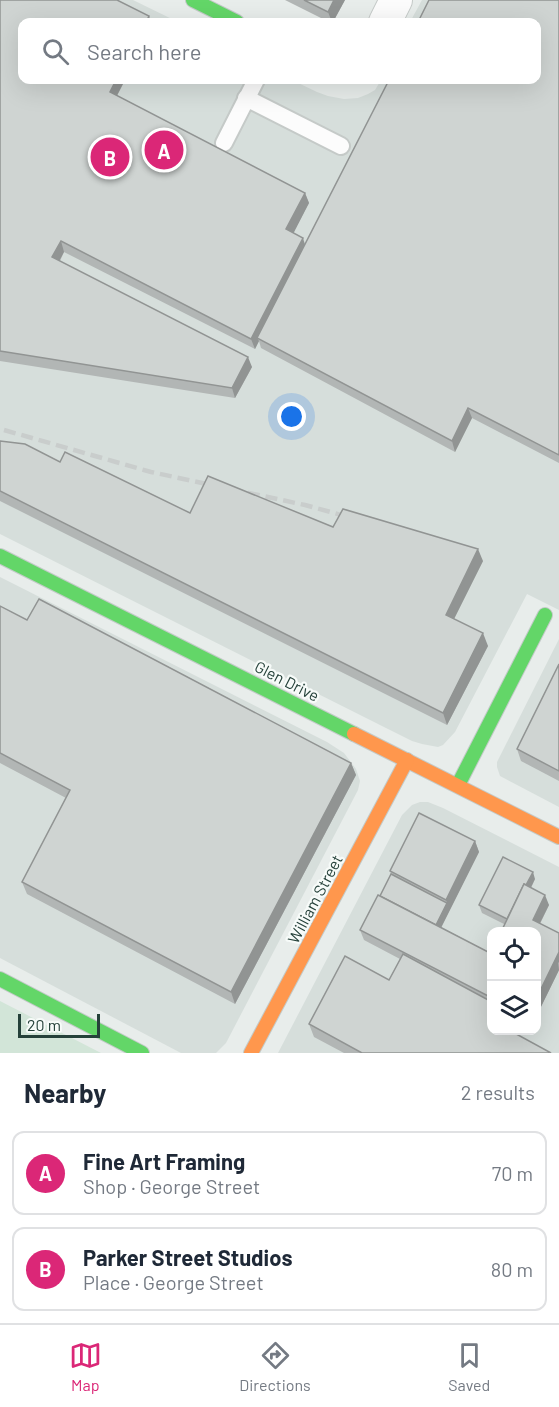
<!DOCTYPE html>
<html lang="en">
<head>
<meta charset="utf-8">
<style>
	:root { --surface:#fff; --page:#f6f6f7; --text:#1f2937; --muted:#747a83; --line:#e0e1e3; --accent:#db2777 }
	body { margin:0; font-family:Barlow,sans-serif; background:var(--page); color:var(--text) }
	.controls { position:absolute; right:18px; bottom:18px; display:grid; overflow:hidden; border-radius:12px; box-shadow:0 6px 24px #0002 }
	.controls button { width:54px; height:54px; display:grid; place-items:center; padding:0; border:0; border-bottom:2px solid var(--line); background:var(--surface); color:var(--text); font:30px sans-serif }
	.scale { position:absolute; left:18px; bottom:15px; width:82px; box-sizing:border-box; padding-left:6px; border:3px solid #25413a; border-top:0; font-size:16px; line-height:21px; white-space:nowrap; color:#25413a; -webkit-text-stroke:4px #f7fbf9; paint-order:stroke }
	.you { position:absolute; left:292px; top:417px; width:21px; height:21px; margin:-15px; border:4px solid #fff; border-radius:50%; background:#1a73e8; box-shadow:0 0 0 9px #1a73e833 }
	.badge { display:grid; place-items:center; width:39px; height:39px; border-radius:50%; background:var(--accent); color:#fff; font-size:20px; font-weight:700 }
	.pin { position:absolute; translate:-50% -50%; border:3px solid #fff; box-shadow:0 2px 6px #0006 }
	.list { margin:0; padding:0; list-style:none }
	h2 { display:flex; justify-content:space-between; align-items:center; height:78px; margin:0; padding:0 24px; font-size:26px }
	h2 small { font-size:20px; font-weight:400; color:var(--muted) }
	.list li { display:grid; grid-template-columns:39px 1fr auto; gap:18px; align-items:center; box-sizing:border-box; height:84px; margin:0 12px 12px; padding:0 12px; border:2px solid var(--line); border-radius:12px }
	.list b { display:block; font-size:22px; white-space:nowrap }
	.list p { margin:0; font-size:20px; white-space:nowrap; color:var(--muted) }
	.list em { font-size:20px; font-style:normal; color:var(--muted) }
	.icon { flex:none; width:33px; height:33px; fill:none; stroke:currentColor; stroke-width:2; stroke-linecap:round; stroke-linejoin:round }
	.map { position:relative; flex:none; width:559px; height:1053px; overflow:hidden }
	.search { position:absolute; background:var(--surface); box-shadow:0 6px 24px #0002; left:18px; right:18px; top:18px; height:66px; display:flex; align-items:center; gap:15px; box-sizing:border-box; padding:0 21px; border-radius:12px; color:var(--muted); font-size:22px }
	.sheet { height:270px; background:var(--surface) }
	nav { display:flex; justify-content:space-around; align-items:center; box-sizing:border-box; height:84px; border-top:2px solid var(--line); background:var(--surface); font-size:16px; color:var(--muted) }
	nav a { display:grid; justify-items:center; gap:3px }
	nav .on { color:var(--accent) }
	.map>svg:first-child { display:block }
</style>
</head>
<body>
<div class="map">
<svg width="559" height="1053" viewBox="0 0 559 1053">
	<rect width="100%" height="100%" fill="#e8edeb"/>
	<g fill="#d6dedb" fill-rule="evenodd">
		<path d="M 0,0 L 133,0 L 178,22 L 22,22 L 22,80 L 292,80 L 317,92 L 328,96 L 344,99 L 358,98 L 368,94 L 375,90 L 381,80 L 536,80 L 536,22 L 410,22 L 422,0 L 559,0 L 559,610 L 527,594 L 455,732 L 443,745 L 438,747 L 422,744 L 412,741 L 386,728 L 0,534 Z"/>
		<path d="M 0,577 L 327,742 L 344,753 L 356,769 L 360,781 L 358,790 L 226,1043 L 216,1053 L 181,1053 L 0,958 Z"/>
		<path d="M 559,639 L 559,807 L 500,776 L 497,767 L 497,762 Z"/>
		<path d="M 420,802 L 428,802 L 443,808 L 559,867 L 559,1053 L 278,1053 L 402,815 L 412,805 ZM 492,932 L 536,932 L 536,1030 L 492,1030 Z"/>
	</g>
	<path fill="#d2e5d8" d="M 0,1001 L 101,1053 L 0,1053 Z"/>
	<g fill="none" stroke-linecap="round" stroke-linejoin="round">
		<g stroke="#c5cac8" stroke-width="20">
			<g id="lane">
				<path d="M 246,98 L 341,146"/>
				<path d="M 224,143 L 256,80"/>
			</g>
		</g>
		<g stroke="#c5cac8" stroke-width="34">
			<path id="street" d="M 385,22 L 396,0"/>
		</g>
		<g stroke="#c3cac8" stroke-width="16">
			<g id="fast">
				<path d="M 193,0 L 237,22"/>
				<path d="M 0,556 L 354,734"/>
				<path d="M 458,785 L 545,615"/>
				<path d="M 0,979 L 142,1053"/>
			</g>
		</g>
		<g stroke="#c3cac8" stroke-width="16">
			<g id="slow">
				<path d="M 354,734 L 559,837"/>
				<path d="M 251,1053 L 407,760"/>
			</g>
		</g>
		<use href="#lane" stroke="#fcfcfc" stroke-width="16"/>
		<use href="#street" stroke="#fcfcfc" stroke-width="32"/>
		<use href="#fast" stroke="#63d668" stroke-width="14"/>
		<use href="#slow" stroke="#ff974d" stroke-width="14"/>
		<path stroke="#c9cdcc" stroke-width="4.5" stroke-dasharray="12 6" stroke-linecap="butt" d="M 4,430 L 151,472 L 305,505 L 356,519"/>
	</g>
	<g fill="#b2b6b5">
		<path d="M 0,0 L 22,80 L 125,80 L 117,96 L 305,193 L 309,203 L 293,233 L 305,244 L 559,0 L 559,463 L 472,418 L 455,452 L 261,348 L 259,341 L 255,349 L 64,252 L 60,261 L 252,367 L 235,398 L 0,361 Z"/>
		<path d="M 285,0 L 345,0 L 333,22 L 329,22 Z"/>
		<path d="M 0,441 L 60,462 L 190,513 L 483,561 L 454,619 L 488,646 L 447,725 L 0,501 Z"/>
		<path d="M 0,606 L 27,620 L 351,763 L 356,775 L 235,1004 L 27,894 L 22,882 L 66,798 L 0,763 Z"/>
		<path d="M 559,664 L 559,781 L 521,761 L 517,749 Z"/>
		<path d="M 475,841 L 479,852 L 441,927 L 490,953 L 492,950 L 492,1030 L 551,1053 L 344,1053 L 314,1037 L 309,1024 L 389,980 L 400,959 L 364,940 L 360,930 L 380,896 L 391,874 L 390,871 Z"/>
		<path d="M 535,879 L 531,888 L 549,905 L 540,924 L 559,933 L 559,970 L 537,1015 L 537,932 L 504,924 L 482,913 L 479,905 Z"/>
	</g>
	<g fill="#919493">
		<path d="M 334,0 L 345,0 L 333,22 L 332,22 L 328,12 Z"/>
		<path d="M 149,16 L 151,22 L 146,22 Z"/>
		<path d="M 116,80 L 125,80 L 113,103 L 110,92 Z"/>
		<path d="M 305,193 L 309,203 L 290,240 L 286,229 Z"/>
		<path d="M 303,238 L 306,248 L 257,338 L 259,341 L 255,349 L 251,339 Z"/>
		<path d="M 61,241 L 64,252 L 56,267 L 52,257 Z"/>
		<path d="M 248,357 L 252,367 L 235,398 L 232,388 Z"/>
		<path d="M 468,408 L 472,418 L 455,452 L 452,441 Z"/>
		<path d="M 478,549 L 483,561 L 450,627 L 446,615 Z"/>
		<path d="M 483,633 L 488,646 L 447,725 L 443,713 Z"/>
		<path d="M 351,763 L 356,775 L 235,1004 L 231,992 Z"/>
		<path d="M 475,841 L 479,852 L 438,934 L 435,926 L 447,903 L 446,900 Z"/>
		<path d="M 533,872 L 535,879 L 511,928 L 508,920 Z"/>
		<path d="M 545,895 L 549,905 L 536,931 L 533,920 Z"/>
		<path d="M 559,952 L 559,963 L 558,962 L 559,970 L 537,1015 L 537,997 Z"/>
		<path d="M 492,1012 L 492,1030 L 488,1019 Z"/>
	</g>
	<g fill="#cfd4d2" stroke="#919493" stroke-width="1.5">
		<path d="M 0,0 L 117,0 L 149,16 L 146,22 L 22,22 L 22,80 L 116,80 L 110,92 L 305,193 L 286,229 L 303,238 L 251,339 L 61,241 L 52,257 L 248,357 L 232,388 L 0,351 Z"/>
		<path d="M 304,0 L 334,0 L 328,12 Z"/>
		<path d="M 429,0 L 559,0 L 559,455 L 468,408 L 452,441 L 257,338 L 389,80 L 537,80 L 537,22 L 418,22 Z"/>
		<path d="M 0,441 L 25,444 L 60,462 L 65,452 L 190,513 L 208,476 L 333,527 L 343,509 L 478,549 L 446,615 L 483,633 L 443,713 L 0,491 Z"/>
		<path d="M 39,599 L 351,763 L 231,992 L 22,882 L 70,790 L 0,753 L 0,606 L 27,620 Z"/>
		<path d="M 559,664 L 559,771 L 517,749 Z"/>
		<path d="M 419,813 L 475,841 L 446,900 L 390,871 Z"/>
		<path d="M 503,857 L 533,872 L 526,885 L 524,884 L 507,919 L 479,905 Z"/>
		<path d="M 391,874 L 447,903 L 436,925 L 380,896 Z"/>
		<path d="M 524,884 L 545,895 L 533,920 L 559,933 L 559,952 L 537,997 L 537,932 L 501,932 Z"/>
		<path d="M 378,895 L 490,953 L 492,950 L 492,998 L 360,930 Z"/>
		<path d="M 403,954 L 492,1002 L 492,1012 L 488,1019 L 492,1021 L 492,1030 L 509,1030 L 551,1053 L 362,1053 L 309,1024 L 345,956 L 389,980 Z"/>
	</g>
	<g text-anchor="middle" stroke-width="4.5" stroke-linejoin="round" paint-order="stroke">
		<g font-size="16" fill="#25413a" stroke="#f7fbf9">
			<text transform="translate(287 681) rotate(27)" y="6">Glen Drive</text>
			<text transform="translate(315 899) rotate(-62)" y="6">William Street</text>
		</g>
	</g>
</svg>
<div class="controls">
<button><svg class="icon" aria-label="locate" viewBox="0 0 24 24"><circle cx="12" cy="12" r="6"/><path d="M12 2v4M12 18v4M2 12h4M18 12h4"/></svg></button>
<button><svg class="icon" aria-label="layers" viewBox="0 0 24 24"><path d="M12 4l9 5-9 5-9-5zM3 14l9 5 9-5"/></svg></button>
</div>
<div class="scale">20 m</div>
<div class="you"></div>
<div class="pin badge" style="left:164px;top:150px">A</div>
<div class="pin badge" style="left:110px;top:157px">B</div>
<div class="search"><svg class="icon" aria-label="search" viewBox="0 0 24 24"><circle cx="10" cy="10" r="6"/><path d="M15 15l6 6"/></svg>Search here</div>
</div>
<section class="sheet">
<h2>Nearby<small>2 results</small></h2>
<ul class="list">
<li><span class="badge">A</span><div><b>Fine Art Framing</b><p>Shop · George Street</p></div><em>70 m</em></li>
<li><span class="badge">B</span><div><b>Parker Street Studios</b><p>Place · George Street</p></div><em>80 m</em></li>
</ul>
</section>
<nav>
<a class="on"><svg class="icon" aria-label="map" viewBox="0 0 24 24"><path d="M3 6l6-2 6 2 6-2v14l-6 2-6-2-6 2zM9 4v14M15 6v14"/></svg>Map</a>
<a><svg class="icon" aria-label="directions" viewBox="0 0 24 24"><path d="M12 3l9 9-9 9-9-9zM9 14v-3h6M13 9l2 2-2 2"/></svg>Directions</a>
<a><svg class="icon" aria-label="saved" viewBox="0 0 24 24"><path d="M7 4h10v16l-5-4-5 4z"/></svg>Saved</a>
</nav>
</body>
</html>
